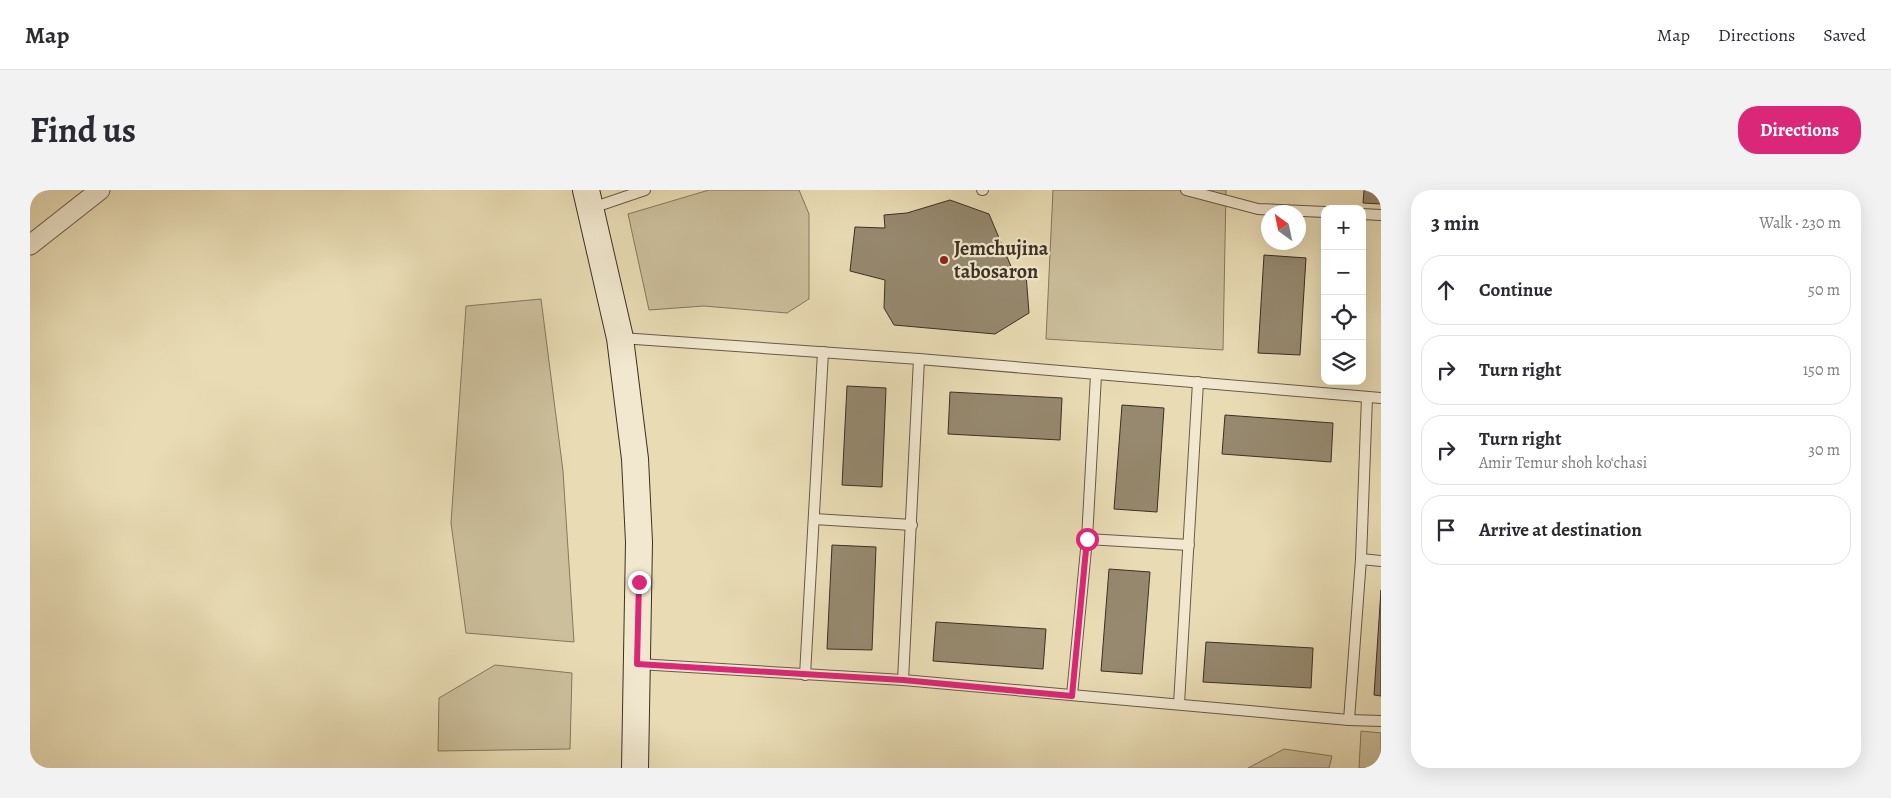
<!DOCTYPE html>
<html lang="en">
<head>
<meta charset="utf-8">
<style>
	:root { --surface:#fff; --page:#f2f2f3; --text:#2b2b33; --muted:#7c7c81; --line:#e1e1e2; --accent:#db2777 }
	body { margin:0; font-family:Alegreya,serif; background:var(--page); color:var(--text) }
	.controls { position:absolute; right:15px; top:15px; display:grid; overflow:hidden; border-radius:10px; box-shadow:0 5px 20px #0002 }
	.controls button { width:45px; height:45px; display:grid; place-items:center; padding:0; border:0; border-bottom:1px solid var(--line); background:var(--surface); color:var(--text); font:25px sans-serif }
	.compass { position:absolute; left:1231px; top:15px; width:45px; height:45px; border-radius:50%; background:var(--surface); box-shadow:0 5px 20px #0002; rotate:327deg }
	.stop { position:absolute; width:15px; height:15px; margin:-11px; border:4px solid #db2777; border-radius:50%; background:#fff }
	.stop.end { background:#db2777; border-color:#fff; box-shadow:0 1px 5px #0008 }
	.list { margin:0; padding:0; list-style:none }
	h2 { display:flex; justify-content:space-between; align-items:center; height:65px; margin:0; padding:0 20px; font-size:21px }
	h2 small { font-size:16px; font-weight:400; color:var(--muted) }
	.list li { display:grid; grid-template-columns:32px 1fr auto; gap:15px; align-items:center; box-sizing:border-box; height:70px; margin:0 10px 10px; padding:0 10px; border:1px solid var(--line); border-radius:20px }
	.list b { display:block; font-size:19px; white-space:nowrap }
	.list p { margin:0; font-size:16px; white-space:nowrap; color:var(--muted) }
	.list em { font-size:16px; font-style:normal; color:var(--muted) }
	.icon { flex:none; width:28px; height:28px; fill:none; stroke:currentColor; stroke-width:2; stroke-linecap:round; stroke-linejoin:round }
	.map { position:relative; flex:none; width:1351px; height:578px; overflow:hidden; border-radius:20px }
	header { display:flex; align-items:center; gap:30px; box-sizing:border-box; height:70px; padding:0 25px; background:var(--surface); border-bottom:1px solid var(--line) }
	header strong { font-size:24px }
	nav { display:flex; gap:28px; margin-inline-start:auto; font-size:18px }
	.intro { display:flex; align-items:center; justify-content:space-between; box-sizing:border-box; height:120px; padding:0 30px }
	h1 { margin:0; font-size:35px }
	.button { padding:12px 22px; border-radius:20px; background:var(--accent); color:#fff; font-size:18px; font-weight:700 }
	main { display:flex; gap:30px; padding:0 30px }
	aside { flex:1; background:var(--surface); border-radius:20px; box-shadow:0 5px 20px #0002 }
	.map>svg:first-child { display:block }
</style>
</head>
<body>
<header>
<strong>Map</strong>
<nav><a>Map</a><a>Directions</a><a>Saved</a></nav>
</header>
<div class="intro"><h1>Find us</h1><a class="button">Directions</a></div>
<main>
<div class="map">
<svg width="1351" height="578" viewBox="0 0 1351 578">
	<rect width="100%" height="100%" fill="#e9dcb5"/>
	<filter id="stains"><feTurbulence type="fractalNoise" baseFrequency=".004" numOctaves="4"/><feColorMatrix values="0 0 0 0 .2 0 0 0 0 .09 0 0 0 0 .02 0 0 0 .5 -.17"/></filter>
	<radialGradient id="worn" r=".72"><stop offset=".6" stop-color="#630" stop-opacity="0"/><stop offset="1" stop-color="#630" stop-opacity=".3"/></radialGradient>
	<g fill="#ccbf9c" stroke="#847860">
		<path d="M 679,0 L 769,0 L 779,24 L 779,109 L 757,123 L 674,116 L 619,120 L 598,24 Z"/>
		<path d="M 1023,0 L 1196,0 L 1193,160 L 1016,149 Z"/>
		<path d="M 511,109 L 533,281 L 544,452 L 436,443 L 421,333 L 436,116 Z"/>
		<path d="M 465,475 L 542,483 L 540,559 L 408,561 L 409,508 Z"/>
		<path d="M 1331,541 L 1351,543 L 1351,578 L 1329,578 Z"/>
		<path d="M 1254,559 L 1302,566 L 1299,578 L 1218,578 Z"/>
	</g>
	<g fill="#96896f" stroke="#3c3023">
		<path d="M 1334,0 L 1351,0 L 1351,14 L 1333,13 Z"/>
		<path d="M 920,10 L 959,24 L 983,81 L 996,84 L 999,123 L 965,144 L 864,135 L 854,118 L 855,90 L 820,81 L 825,37 L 855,38 L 854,25 L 877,23 Z"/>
		<path d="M 1234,65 L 1276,68 L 1270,165 L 1228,163 Z"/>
		<path d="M 817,196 L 856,198 L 852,297 L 812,295 Z"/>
		<path d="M 920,202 L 1032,208 L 1030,250 L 918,244 Z"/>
		<path d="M 1092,215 L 1134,218 L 1127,322 L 1084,319 Z"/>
		<path d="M 1195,225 L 1303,233 L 1301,272 L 1192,264 Z"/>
		<path d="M 802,355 L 846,357 L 842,460 L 797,459 Z"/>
		<path d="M 1079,379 L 1120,382 L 1112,484 L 1071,481 Z"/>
		<path d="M 1351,400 L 1351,506 L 1344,505 Z"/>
		<path d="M 906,432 L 1016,439 L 1013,479 L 903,471 Z"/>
		<path d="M 1176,452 L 1283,458 L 1281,498 L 1173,492 Z"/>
	</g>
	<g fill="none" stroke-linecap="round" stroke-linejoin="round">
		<g stroke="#675b48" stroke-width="12">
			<g id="lane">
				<path d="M 952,0 L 953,0"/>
				<path d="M 1156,0 L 1228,19 L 1295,22"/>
				<path d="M 562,18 L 615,0"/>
				<path d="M 1332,24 L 1351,25"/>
				<path d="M 591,148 L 889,169 L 1351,208"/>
				<path d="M 784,329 L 882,335"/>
				<path d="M 1057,349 L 1159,355"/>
				<path d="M 1331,369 L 1351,371"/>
				<path d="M 608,474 L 873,490 L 1319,530 L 1351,531"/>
				<path d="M 775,485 L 793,162"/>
				<path d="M 873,490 L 889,169"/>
				<path d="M 1042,505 L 1057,349 L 1066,185"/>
				<path d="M 1149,514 L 1168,192"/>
				<path d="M 1319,530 L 1331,369 L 1337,207"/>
			</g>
		</g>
		<g stroke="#675b48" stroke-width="21">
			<path id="street" d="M 0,55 L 70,0"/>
		</g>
		<g stroke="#3c3023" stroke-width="28">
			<path id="secondary" d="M 556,0 L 590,148 L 605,269 L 609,352 L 605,578"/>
		</g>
		<use href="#lane" stroke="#f1e8cf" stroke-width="10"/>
		<use href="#street" stroke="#f1e8cf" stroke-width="19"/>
		<use href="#secondary" stroke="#f1e8cf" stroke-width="26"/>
	</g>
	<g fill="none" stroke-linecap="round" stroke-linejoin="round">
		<path stroke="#db2777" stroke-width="6" d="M 609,392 L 607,474 L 873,490 L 1042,506 L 1057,349"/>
	</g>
	<circle fill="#8f2418" stroke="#f1e8cf" stroke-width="2" cx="914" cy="70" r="5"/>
	<g text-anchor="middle" stroke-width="4.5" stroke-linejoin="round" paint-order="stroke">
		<g font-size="20" font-weight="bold" fill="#3c3023" stroke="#f1e8cf" text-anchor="start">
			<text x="924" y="65">Jemchujina<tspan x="924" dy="23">tabosaron</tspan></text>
		</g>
	</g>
	<rect width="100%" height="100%" filter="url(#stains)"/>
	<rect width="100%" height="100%" fill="url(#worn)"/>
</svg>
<div class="controls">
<button>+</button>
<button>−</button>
<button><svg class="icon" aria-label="locate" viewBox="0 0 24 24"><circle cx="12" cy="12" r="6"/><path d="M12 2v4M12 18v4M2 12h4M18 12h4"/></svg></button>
<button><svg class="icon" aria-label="layers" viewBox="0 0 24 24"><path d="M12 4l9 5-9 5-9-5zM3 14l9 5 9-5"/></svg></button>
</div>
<svg class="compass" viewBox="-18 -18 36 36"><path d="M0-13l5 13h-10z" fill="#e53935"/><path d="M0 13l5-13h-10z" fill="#7c7c81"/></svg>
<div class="stop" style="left:1057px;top:349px"></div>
<div class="stop end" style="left:609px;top:392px"></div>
</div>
<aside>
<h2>3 min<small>Walk · 230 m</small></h2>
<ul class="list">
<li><svg class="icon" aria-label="ahead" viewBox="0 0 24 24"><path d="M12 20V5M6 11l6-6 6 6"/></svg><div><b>Continue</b></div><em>50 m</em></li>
<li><svg class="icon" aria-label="right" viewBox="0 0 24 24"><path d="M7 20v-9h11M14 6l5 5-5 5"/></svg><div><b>Turn right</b></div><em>150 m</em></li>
<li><svg class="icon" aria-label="right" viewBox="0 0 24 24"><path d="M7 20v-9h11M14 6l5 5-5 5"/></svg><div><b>Turn right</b><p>Amir Temur shoh ko‘chasi</p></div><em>30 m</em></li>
<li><svg class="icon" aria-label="arrive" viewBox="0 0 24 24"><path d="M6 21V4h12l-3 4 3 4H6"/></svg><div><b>Arrive at destination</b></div></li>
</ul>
</aside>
</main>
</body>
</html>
